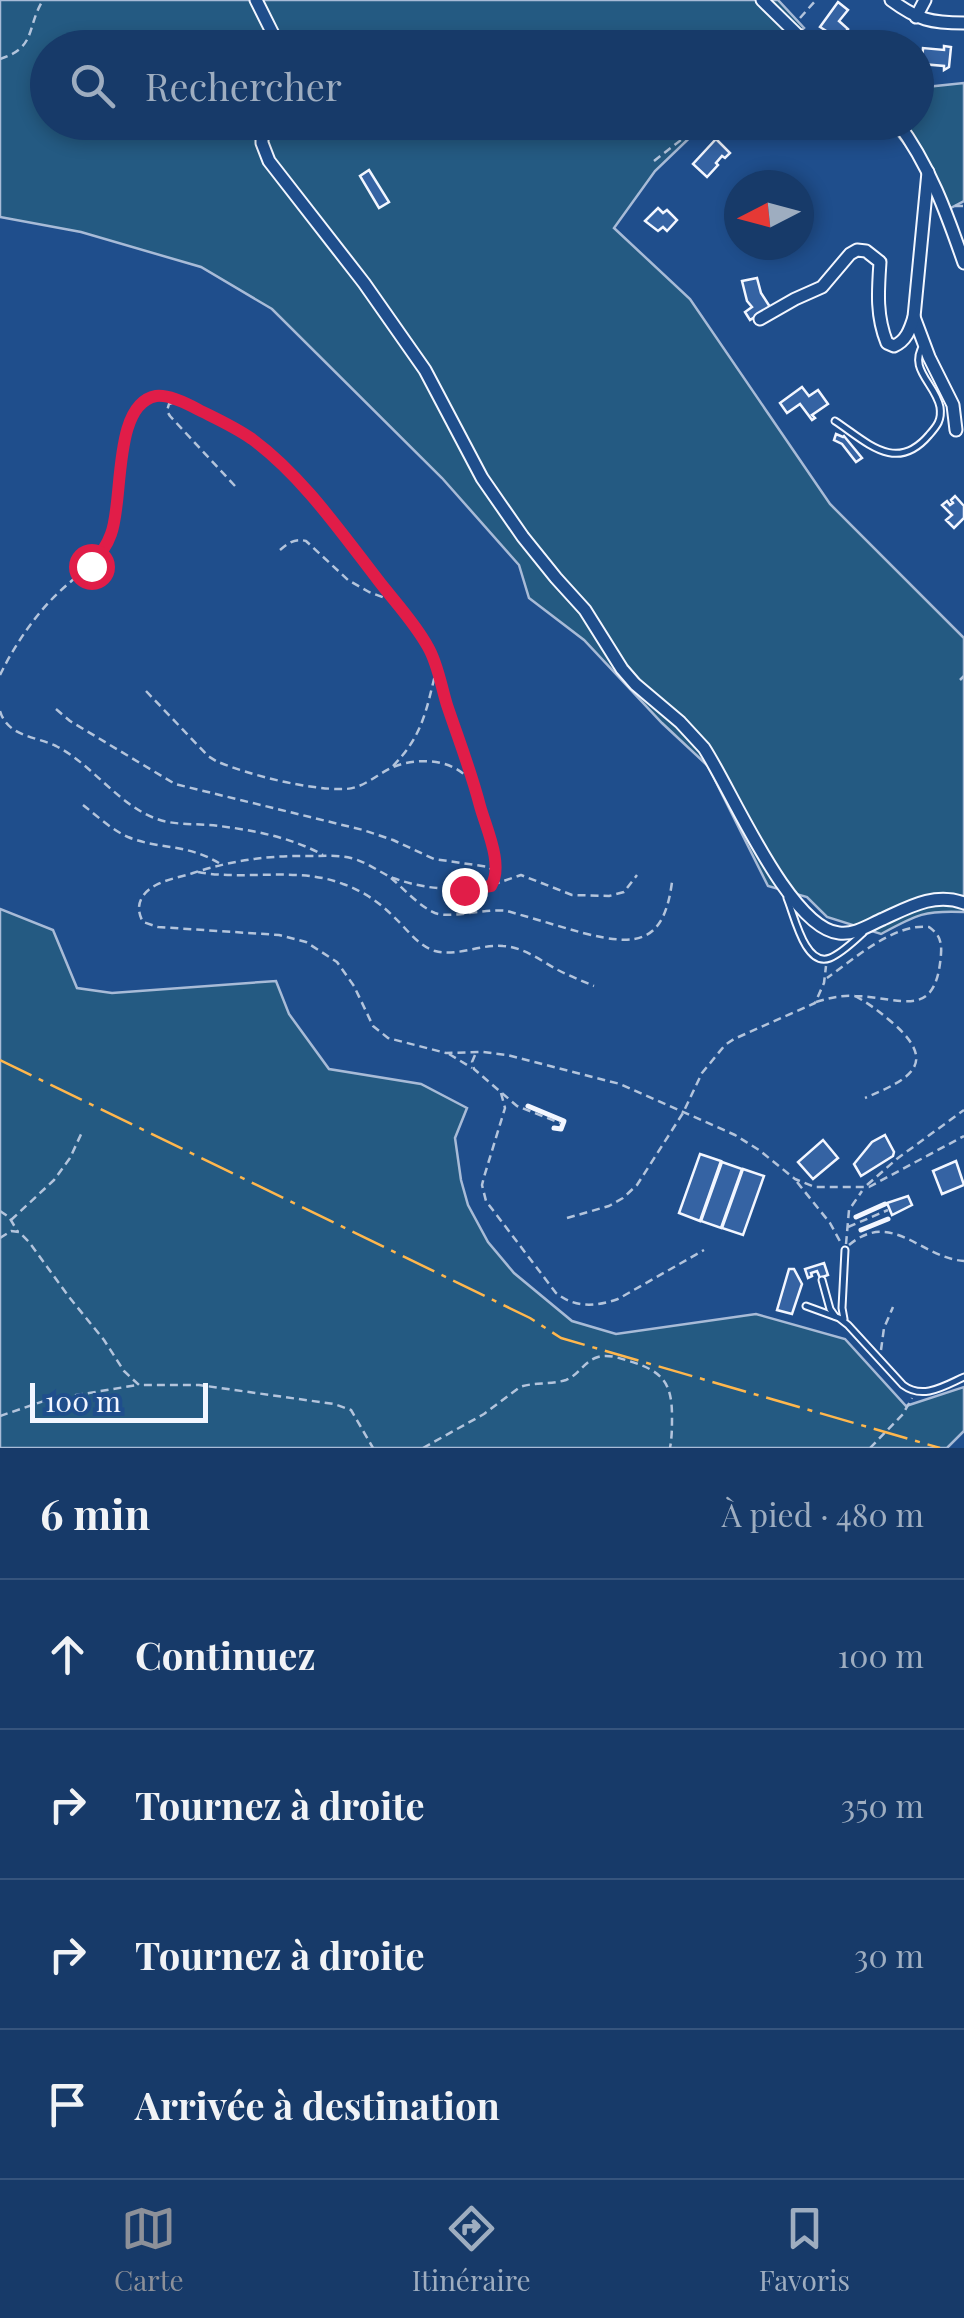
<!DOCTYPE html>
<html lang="fr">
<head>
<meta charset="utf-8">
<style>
	:root { --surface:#173a69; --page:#244571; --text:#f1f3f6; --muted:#9eadc0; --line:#36547d; --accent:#8c9099 }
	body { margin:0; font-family:"Playfair Display",serif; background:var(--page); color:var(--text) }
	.compass { position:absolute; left:724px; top:170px; width:90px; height:90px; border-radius:50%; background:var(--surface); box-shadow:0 5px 15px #0003; rotate:264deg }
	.scale { position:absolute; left:30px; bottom:25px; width:178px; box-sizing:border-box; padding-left:10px; border:5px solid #f2f6ff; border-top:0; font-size:28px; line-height:35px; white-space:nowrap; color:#f2f6ff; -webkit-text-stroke:8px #1f4e8c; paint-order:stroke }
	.stop { position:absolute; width:30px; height:30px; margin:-22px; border:8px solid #e11d48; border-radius:50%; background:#fff }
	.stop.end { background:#e11d48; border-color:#fff; box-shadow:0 2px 10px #0008 }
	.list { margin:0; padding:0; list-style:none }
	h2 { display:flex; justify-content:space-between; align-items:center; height:130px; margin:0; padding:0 40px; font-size:42px }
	h2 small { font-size:32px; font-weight:400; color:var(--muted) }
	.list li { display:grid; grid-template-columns:65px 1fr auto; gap:30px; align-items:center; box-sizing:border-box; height:150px; padding:0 40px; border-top:2px solid var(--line) }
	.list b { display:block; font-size:38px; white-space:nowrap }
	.list em { font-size:32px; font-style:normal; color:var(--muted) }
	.icon { flex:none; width:55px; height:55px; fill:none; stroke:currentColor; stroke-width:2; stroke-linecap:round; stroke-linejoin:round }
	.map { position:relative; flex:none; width:964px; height:1448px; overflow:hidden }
	.search { position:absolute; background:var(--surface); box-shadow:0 5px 15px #0003; left:30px; right:30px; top:30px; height:110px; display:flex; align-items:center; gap:25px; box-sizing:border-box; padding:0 35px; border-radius:55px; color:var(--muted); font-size:38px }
	.sheet { height:730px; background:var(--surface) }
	nav { display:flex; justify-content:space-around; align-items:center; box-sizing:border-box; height:140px; border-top:2px solid var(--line); background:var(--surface); font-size:28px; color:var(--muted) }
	nav a { display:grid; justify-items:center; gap:5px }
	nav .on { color:var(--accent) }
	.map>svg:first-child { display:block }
</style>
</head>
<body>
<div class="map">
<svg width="964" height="1448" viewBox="0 0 964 1448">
	<rect width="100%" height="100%" fill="#1f4e8c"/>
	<g fill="#245a82" stroke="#a8bbd7" stroke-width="2.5">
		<path d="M 0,0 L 778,0 L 804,28 L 783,47 L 48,48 L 48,122 L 705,123 L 655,171 L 614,228 L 690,299 L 830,504 L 964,638 L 964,912 C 924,910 916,915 881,934 L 827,917 L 807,897 L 768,886 L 708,766 L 662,723 L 584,640 L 529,598 L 519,565 L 442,478 L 272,309 L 201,267 L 81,232 L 0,217 Z"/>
		<path d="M 964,83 L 964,201 L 941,213 L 922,166 L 888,123 L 916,122 L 917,88 Z"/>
		<path d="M 0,909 L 53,930 L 77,988 L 112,993 L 276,981 L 289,1014 L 329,1069 L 421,1084 L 467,1108 L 455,1138 L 461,1180 L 468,1205 L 488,1242 L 514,1273 L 572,1321 L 616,1334 L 756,1314 L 845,1339 L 906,1406 L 964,1387 L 964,1431 L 947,1448 L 0,1448 Z"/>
	</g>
	<g fill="#3563a3" stroke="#f2f6ff" stroke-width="2.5">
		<path d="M 838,2 L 848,10 L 839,21 L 848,29 L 839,39 L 820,27 Z"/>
		<path d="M 944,46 L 951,47 L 949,67 L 944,70 L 944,66 L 922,64 L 923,48 L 944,50 Z"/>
		<path d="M 716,139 L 730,153 L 725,158 L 722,156 L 716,163 L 718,165 L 707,177 L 693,164 Z"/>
		<path d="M 369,170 L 389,202 L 379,208 L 360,176 Z"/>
		<path d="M 658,208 L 663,213 L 667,210 L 677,220 L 667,231 L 663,227 L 658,231 L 645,221 Z"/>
		<path d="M 757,278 L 761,293 L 770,307 L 750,320 L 745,312 L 752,307 L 747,301 L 742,281 Z"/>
		<path d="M 802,387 L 809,396 L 818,390 L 828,404 L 812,415 L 815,418 L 812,420 L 800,404 L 787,413 L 780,403 Z"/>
		<path d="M 836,434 L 843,437 L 844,436 L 862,458 L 856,462 L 842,444 L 834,440 Z"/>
		<path d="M 955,496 L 964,506 L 964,518 L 954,528 L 946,520 L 952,515 L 942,505 L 947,501 L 950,505 L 953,503 L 951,500 Z"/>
		<path d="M 885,1135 L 894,1152 L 893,1156 L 861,1176 L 854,1164 L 872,1142 Z"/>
		<path d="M 823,1140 L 838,1158 L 813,1179 L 798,1162 Z"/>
		<path d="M 700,1154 L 721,1161 L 700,1221 L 679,1213 Z"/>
		<path d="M 956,1161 L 964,1185 L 942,1194 L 933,1171 Z"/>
		<path d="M 722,1162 L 742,1169 L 721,1228 L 701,1221 Z"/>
		<path d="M 743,1169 L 764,1176 L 743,1235 L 722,1228 Z"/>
		<path d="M 908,1196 L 912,1205 L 892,1215 L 887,1203 Z"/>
		<path d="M 824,1263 L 828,1275 L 820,1278 L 817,1271 L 811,1273 L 812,1276 L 808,1278 L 805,1269 Z"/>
		<path d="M 789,1269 L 794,1269 L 802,1284 L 792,1314 L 777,1310 Z"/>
	</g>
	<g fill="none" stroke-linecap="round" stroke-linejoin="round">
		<g stroke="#f2f6ff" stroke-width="9">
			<g id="service">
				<path d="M 835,421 C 867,442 896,474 929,435 C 937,426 942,420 940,407 C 935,383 907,369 924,344"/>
				<path d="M 787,898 C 794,914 805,968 830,958 C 842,953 853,942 863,933"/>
				<path d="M 822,1280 L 830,1309 L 835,1316"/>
				<path d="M 806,1306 L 839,1318 L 848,1325 L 903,1385 C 923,1400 944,1386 964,1377"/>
				<path d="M 844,1319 L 842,1308 L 845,1250"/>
			</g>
		</g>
		<g stroke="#f2f6ff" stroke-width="15">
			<g id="minor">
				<path d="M 256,0 L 275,38 L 277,48"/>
				<path d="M 762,0 L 811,48"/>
				<path d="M 891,0 C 918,20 931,23 964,23"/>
				<path d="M 916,17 L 925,0"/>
				<path d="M 262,122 L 262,143 L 269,161 L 364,283 L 425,370 L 482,478 L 523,537 L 556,578 L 585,610 L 622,669 L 635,684 L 680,722 L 704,748 C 731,789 789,928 839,933 C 855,935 869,925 883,919 C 909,907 935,892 964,903"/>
				<path d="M 897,122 C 929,164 947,214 964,263"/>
				<path d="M 914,317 L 929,357 L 953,405 L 956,430"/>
				<path d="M 760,319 L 795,299 L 822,287 L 850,254 L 857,250 L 866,251 L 880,262 C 878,291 876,316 887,343 L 894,346 C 906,341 910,330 914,317 L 928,172"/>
			</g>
		</g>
		<g stroke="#b3c4dc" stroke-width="2.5" stroke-dasharray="8 5" stroke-linecap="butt">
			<path d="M 800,18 L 816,0"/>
			<path d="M 768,48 L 780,37"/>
			<path d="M 0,59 C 37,47 26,28 43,0"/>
			<path d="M 654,161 L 681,140 L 695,122"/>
			<path d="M 955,206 L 964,206"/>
			<path d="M 235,486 L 170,416 L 167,411 L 169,404 L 180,401 L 190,405 L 249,437 L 291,474 L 331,520 L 409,619 L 432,655 L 474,783"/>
			<path d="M 280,550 C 288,543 295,538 306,541 L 348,580 L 369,592 L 393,601"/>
			<path d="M 0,675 C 14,646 35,615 58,593 C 79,573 103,559 113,530 C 127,485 107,424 155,396 L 175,400"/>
			<path d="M 960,680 L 964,676"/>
			<path d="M 146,691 L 208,756 L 216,761 C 249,775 308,790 344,789 C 363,789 377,774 393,767 C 421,756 461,759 475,789 C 482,802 484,819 488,834 C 493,850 501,870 491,886 C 455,891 427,890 393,878 C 379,872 367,862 351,858 C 339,855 326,856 313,856 C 271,855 233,860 193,873 C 181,877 167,879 156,885 C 141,893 134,906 143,922 L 158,927 L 279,935 L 306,942 L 337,962 L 354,986 L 373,1026 L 388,1038 L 446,1053 L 483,1052 L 507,1055 L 620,1084 L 735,1135 L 759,1150 L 795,1179 L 815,1187 L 869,1187 L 964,1136"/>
			<path d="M 56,709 L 70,721 L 175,784 L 363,830 L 393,840 L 434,859 L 489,867 L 495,874"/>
			<path d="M 0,711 C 8,737 35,736 56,746 C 93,765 118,805 157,819 C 176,826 199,823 219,826 C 253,830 293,838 323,855"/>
			<path d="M 393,766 C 423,735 426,711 436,671"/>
			<path d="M 83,805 C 97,816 112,830 128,837 C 160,850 185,843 219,863"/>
			<path d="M 198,872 C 245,881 297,866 343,884 C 363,891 379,902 394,917 C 406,928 418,946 435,951 C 457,957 480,944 503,946 C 524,947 541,961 558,970 C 570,976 582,981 594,986"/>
			<path d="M 391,878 C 404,889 419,906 435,913 C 450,919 486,908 507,911 C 532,918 558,926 583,933 C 638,947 664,943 672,882"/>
			<path d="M 492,885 L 521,875 L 572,895 L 609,896 L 624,892 L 637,875"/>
			<path d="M 855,996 C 870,1004 881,1013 894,1024 C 940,1065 907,1080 865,1098"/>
			<path d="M 816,1002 C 829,998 841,995 855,996 C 901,997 936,1022 941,954 C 942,941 939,934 929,927 C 894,923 854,959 827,978"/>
			<path d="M 449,1054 L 472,1068"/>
			<path d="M 475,1055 L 472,1062 L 474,1069 L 517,1106 L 560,1123"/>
			<path d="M 501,1093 L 505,1108 L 484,1177 L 482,1185 L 486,1201 L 556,1293 C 575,1308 595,1307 618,1299 L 704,1250"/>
			<path d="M 797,1182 L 830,1223 L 842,1245"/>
			<path d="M 867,1185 L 898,1158 L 964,1110"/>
			<path d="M 0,1211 L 9,1217 L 18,1232"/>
			<path d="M 567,1218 L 609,1206 L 623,1198 L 637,1185 L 683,1113 L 702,1073 L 725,1045 L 734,1039 L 815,1003 L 824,983 L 826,966"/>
			<path d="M 11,1220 L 54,1180 L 70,1158 L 83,1130"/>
			<path d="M 848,1227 L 888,1210"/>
			<path d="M 0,1238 L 11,1231 L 19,1232 L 29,1242 L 69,1297 L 104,1340 L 124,1371 L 139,1385 L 199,1385 L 334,1404 L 351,1410 L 373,1448"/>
			<path d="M 846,1244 L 849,1210 L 862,1191"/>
			<path d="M 849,1245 C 892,1209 921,1258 964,1261"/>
			<path d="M 881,1350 L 884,1328 L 893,1307"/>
			<path d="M 0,1416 L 47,1400 L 137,1385"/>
			<path d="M 423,1448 L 484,1414 L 520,1387 C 534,1382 549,1385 566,1380 C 579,1375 584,1361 598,1357 C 608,1354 619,1358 629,1361 C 662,1371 672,1382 672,1416 C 672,1427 672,1437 670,1448"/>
			<path d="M 870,1448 L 903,1414 L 912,1398"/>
		</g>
		<use href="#service" stroke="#1f4e8c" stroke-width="5"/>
		<use href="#minor" stroke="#1f4e8c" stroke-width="11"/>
		<g stroke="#f2f6ff" stroke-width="5">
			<path d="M 528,1106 L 564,1121 L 561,1129 L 554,1128"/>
			<path d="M 856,1217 L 885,1204"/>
			<path d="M 861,1230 L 888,1219"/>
		</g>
		<path stroke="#ffb74d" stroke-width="2.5" stroke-dasharray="35 8 5 8" stroke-linecap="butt" d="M 0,1060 L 530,1318 L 561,1338 L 940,1448"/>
	</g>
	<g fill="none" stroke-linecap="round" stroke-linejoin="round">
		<path stroke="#e11d48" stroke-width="12" d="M 91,566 C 99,556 107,546 111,534 C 124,501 112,404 156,396 C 169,394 188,404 199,410 C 217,419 235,427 252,439 C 302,476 340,531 378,580 C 395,602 415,623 428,647 C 438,664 441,686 447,705 C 458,738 471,771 480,806 C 486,828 504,865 491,886 L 464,890"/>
	</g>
</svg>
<svg class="compass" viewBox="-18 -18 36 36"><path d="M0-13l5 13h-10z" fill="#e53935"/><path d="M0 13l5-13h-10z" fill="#9eadc0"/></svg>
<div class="scale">100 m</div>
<div class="stop" style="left:91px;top:566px"></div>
<div class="stop end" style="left:464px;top:890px"></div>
<div class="search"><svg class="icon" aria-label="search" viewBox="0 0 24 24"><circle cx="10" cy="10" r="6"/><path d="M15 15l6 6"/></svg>Rechercher</div>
</div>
<section class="sheet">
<h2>6 min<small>À pied · 480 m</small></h2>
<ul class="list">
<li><svg class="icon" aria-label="ahead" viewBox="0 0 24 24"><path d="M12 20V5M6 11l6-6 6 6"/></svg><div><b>Continuez</b></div><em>100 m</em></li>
<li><svg class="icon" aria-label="right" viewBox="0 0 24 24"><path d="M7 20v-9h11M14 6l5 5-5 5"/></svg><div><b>Tournez à droite</b></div><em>350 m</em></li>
<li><svg class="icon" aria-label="right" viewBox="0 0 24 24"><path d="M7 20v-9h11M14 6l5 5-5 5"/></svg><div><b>Tournez à droite</b></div><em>30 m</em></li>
<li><svg class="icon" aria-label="arrive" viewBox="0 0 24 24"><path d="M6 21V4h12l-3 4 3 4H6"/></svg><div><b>Arrivée à destination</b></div></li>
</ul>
</section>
<nav>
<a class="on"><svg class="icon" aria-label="map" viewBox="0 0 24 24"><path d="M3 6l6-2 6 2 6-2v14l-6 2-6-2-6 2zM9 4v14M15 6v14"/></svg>Carte</a>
<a><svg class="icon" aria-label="directions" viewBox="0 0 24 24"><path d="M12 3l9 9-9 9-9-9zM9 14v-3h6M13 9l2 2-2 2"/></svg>Itinéraire</a>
<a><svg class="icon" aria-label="saved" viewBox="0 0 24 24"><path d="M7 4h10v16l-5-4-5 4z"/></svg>Favoris</a>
</nav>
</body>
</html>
